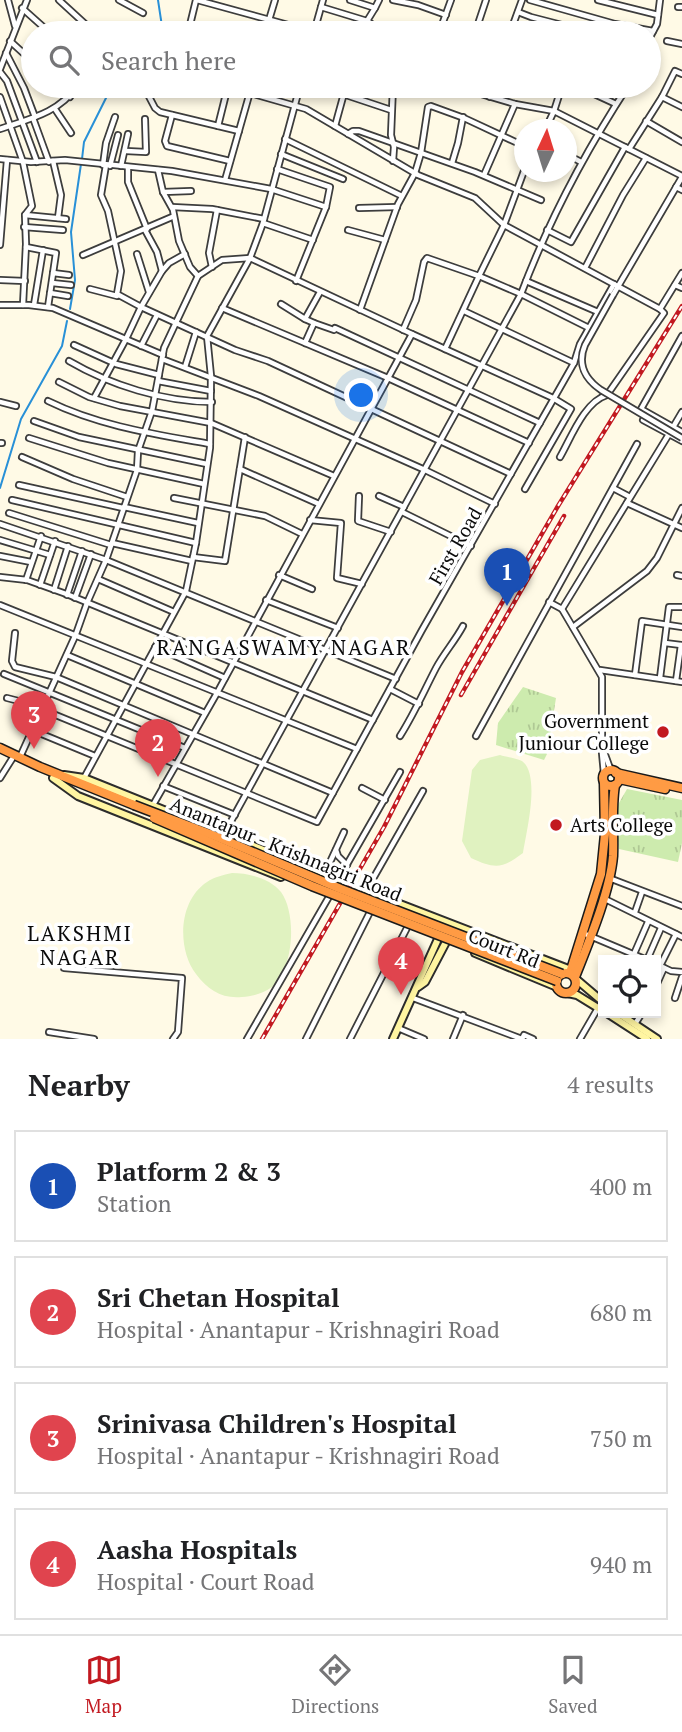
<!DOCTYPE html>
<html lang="en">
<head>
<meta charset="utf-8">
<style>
	:root { --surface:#fff; --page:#f6f6f6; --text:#202124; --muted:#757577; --line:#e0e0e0; --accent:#c21920 }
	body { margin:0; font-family:"PT Serif",serif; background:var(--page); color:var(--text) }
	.controls { position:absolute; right:21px; bottom:21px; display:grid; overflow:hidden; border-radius:0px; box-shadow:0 4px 10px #0003 }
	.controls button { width:63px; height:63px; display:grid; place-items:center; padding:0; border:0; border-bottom:2px solid var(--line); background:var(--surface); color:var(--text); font:35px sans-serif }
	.compass { position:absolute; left:514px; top:119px; width:63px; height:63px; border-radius:50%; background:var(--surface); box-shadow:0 4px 10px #0003; rotate:4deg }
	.you { position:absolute; left:362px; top:396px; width:24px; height:24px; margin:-18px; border:5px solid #fff; border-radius:50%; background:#1a73e8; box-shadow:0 0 0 10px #1a73e833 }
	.badge { display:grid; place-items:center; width:46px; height:46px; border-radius:50%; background:var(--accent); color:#fff; font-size:23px; font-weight:700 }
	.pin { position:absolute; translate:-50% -58px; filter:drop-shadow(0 2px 4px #0008) }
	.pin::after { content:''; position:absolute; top:37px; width:24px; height:21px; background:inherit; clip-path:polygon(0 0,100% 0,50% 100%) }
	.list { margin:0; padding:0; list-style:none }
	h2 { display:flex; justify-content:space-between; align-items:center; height:91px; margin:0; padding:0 28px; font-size:30px }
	h2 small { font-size:23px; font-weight:400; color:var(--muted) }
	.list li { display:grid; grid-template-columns:46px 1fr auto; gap:21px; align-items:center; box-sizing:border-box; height:112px; margin:0 14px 14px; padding:0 14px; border:2px solid var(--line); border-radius:0px }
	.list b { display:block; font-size:26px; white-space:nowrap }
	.list p { margin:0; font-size:23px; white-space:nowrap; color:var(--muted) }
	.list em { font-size:23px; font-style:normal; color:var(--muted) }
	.icon { flex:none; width:38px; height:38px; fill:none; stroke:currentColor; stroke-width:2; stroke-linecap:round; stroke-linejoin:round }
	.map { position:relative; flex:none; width:682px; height:1039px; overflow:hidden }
	.search { position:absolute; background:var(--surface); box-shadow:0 4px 10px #0003; left:21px; right:21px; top:21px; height:77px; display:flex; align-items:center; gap:18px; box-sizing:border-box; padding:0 24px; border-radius:38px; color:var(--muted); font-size:26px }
	.sheet { height:595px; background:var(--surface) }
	nav { display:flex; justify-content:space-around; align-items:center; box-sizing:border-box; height:98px; border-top:2px solid var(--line); background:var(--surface); font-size:19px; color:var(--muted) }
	nav a { display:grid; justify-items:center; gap:4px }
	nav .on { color:var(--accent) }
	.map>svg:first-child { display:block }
</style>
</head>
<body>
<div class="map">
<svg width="682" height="1039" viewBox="0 0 682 1039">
	<defs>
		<pattern id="park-tufts" width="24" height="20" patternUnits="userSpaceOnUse" patternTransform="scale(1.75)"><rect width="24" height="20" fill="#cdebae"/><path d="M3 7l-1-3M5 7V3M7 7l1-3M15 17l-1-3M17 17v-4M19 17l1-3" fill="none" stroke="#afc894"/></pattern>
	</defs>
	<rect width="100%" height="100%" fill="#fffae6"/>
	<g fill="url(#park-tufts)">
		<path d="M 523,687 L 556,698 L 547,754 L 544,760 L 496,745 L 498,723 Z"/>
		<path d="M 627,789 L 682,800 L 682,843 L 678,862 L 619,849 L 615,810 Z"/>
	</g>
	<g fill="#e0f2c0">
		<path d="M 500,755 C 506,757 516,758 522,761 C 541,775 526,833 523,853 C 502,869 495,869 471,858 L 462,841 L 472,770 L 480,760 Z"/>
		<path d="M 232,873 C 248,873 270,878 281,892 C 297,914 294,969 272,987 C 263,994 252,996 242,997 C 222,999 208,990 196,974 C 177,949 178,901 207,882 C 214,877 223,875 232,873 Z"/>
	</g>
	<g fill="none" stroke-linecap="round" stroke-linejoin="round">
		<g stroke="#2890d7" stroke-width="2">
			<path d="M 158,0 L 163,33"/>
			<path d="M 82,159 L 84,142 L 109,92 L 116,86"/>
			<path d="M 70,309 L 75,280 L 71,232 L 81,164"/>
			<path d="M 0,488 L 21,419 L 62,346 L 67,321"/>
		</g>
		<g stroke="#3d3d3d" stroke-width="8">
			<g id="street">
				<path d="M 8,0 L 15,26"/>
				<path d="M 59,0 L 95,33"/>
				<path d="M 119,0 L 143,13"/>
				<path d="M 197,0 L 314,32"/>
				<path d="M 350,0 L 375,8 L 379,0"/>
				<path d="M 393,0 L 418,5 L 446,15"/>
				<path d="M 530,0 L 615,24 L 653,31"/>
				<path d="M 598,0 L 658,15"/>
				<path d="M 321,7 L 367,21"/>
				<path d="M 678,7 L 682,7"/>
				<path d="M 22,8 L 50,33"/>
				<path d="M 375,8 L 367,21 L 381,30 L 394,33"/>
				<path d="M 518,12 L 531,17 L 593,33"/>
				<path d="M 269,20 L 275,0"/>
				<path d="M 189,29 L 206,33"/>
				<path d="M 314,32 L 323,0"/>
				<path d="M 188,33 L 196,0"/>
				<path d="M 364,33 L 367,27"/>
				<path d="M 439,33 L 451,0"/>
				<path d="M 475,33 L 486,0"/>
				<path d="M 510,33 L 522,0"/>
				<path d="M 548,33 L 550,23"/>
				<path d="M 649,39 L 657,24 L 660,0"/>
				<path d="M 10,41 L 33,62"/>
				<path d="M 667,41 L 682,44"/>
				<path d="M 6,53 L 24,88 L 35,117"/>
				<path d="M 0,69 L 27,0"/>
				<path d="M 0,72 L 7,81 L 37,162"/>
				<path d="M 58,86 L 70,97"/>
				<path d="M 226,86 L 306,109 L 418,175 L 475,198 L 504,225 L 660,309 L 664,313 L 607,395 C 584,402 571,438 560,457"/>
				<path d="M 393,86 L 391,135 L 394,147 L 393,161"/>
				<path d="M 454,86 L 515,104 L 554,111 L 682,176"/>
				<path d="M 577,86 L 616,104"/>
				<path d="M 145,89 L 155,108 L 160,112 L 239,131"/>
				<path d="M 343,94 L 391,110"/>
				<path d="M 0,97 L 23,162 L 32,206 L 25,215 L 26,244 L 23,305"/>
				<path d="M 490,97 L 493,86"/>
				<path d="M 662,97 L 682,107"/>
				<path d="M 55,109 L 71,133"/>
				<path d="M 172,115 L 165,141 L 167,146 L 230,161"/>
				<path d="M 33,118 L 49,162"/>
				<path d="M 646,121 L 682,142"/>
				<path d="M 218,126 L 228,86"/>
				<path d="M 335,126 L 346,86"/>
				<path d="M 0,129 C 29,119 59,113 77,86"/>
				<path d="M 545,130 L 554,111 L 562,86 L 560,86"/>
				<path d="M 348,134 L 353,131 L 359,131 L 475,172 L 541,200"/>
				<path d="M 285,139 L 402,196"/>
				<path d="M 629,149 L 662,97 L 675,71 L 682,74"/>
				<path d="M 126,151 L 146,152 L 145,119"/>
				<path d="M 281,154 L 343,179"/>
				<path d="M 566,154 L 581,162"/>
				<path d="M 0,159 L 31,162 L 65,160 L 172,171 L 271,189 L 326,207 L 296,281"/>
				<path d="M 53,161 L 61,195 L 58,218"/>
				<path d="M 452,163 L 458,143 L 463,117"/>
				<path d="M 103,165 L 106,143 L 115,117"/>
				<path d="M 110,166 L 118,135"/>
				<path d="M 121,166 L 128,134"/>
				<path d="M 128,167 L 128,182 L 147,229"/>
				<path d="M 277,169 L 330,187 L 326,207"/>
				<path d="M 158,170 L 163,192 L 173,210 L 179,241 L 190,267 L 198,276"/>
				<path d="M 524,171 L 504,225 L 479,276 L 521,294 L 589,328"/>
				<path d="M 484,175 L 515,104"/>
				<path d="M 225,180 L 250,92"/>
				<path d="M 676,187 L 682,190"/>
				<path d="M 163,192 L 191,191"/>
				<path d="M 172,207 L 212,209 L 264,219"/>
				<path d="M 359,208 L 397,207"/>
				<path d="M 25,215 L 66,219"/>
				<path d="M 263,223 L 313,240"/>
				<path d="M 24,227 L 63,230"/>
				<path d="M 145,230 L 157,252 L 162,271 L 169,263 L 185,254"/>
				<path d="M 348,230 L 385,240"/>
				<path d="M 547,230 L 571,242 L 625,147"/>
				<path d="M 0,245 L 7,160"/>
				<path d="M 26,247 L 56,253 L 48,307"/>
				<path d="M 137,254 L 149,292"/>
				<path d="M 83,255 L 172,217"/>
				<path d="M 212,267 L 209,253 L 217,210"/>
				<path d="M 585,268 L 623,195 L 646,158"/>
				<path d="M 162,271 L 141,307 L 235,350 L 268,361 L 511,474"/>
				<path d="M 53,273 L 69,275"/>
				<path d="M 0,280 L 25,281"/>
				<path d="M 526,281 L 598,312"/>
				<path d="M 52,283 L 71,285"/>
				<path d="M 675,285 L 682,288"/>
				<path d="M 90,289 L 117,296"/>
				<path d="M 50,293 L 68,296"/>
				<path d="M 613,295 L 682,177"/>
				<path d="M 281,304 L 305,319"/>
				<path d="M 0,305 L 29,305 L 53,308 L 163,355"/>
				<path d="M 34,305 L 43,250"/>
				<path d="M 222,308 L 388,378 L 529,443"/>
				<path d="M 660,309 L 682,273"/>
				<path d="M 360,310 L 398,204 L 415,173 L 421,153 L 428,107 L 431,106 L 464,118 L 524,146"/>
				<path d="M 464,311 L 574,363"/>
				<path d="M 314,323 L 334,330"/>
				<path d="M 335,328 L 540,423"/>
				<path d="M 403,330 L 416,300 L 424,262 L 427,258 L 479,276 L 445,349"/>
				<path d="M 682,336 L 641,409 L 682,432"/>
				<path d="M 305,343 L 314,323 L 305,319 L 320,292"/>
				<path d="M 74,345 L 116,364 L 159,375"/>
				<path d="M 141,346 L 157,315"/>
				<path d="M 162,359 L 259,396 L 425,470 L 495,504"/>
				<path d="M 69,361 C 110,385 164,402 212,402"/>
				<path d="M 185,367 L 196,332"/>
				<path d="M 158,381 L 211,391"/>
				<path d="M 59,382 L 89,397 L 120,406 L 211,423 L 334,476"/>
				<path d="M 94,398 L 126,339 L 141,307 L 117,294 L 121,271 L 108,211 L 101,195 L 106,165"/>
				<path d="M 48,401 C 99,426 154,434 210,444"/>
				<path d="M 0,402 L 16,406"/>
				<path d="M 643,420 L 669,434 L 682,412"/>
				<path d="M 34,421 L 79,437 L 207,464"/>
				<path d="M 29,438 L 108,463 L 204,484"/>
				<path d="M 0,443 L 2,443"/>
				<path d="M 22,457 L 73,479 L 127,497"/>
				<path d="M 240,469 L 319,504"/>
				<path d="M 19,485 L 123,508"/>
				<path d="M 613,488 L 630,497"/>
				<path d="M 359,496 L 358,521 L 391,532"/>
				<path d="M 379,496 L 404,507"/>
				<path d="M 174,498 L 265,516 L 302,534"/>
				<path d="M 12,500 L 196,543"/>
				<path d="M 627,503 L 682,528"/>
				<path d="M 124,507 L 198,523"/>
				<path d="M 402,512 L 471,546"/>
				<path d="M 9,513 L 111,545"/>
				<path d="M 310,520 L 341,523 L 337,578 L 362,584"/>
				<path d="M 0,524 L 106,560 L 396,679"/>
				<path d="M 0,540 L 50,555"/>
				<path d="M 112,543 L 192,561"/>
				<path d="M 0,556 L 31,562"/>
				<path d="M 193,557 L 225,561 L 245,437"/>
				<path d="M 279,575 L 312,589"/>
				<path d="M 677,575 L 682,576"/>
				<path d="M 0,577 L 27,580 L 69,595 L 373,720"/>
				<path d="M 98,579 L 174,612"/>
				<path d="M 26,580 L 41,536"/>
				<path d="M 40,585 L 55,541"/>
				<path d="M 54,590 L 68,546"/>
				<path d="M 67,595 L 82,551"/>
				<path d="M 75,598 L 91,554"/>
				<path d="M 266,600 L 338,628"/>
				<path d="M 549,602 L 562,609"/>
				<path d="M 0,605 L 357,749"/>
				<path d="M 573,627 L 647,571 L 657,558 L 682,508"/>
				<path d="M 15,633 L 12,661 L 15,667 L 56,677 L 333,793"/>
				<path d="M 665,643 L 681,645"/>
				<path d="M 155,647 L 225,678"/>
				<path d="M 67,655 L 205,713"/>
				<path d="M 600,670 L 682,682"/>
				<path d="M 4,674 L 185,748"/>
				<path d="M 635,675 L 642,621 L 682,627"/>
				<path d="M 660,678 L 669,607 L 682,607"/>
				<path d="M 676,681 L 681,645"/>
				<path d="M 390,689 L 419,704"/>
				<path d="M 7,698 L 42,707"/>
				<path d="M 41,709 L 317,822 L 422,630 L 574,363 L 580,344 L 614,284"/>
				<path d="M 32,730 L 95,756"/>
				<path d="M 400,736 C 414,714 424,691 436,668 C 444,653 455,641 463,626"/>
				<path d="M 476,736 L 637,444"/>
				<path d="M 603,749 L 611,771"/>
				<path d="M 20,757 L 76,634 L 87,603 L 106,560 L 137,470 L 138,451 L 152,411 L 164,348 L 198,276 L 222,260 L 250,258 L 412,334"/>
				<path d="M 604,774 L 602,753 L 602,677 L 562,609 L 669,434 L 682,441"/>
				<path d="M 0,778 L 12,759"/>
				<path d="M 84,778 L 186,591 L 196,543 L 210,448 L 211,376 L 207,336 L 250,258 L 263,223 L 300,86"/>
				<path d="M 163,786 L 235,815"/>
				<path d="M 362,788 L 385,800"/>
				<path d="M 153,805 L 217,693 L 412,334 L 553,398 L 571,409 L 525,489"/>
				<path d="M 224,834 L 521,294 C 549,220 585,152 628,86"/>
				<path d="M 336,850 L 338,856 L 347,865"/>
				<path d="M 331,860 L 344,832"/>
				<path d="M 609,878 L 682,906"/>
				<path d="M 338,880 L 400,772"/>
				<path d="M 366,891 L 423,791"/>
				<path d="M 603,898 L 682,937"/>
				<path d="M 635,912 L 642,892"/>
				<path d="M 583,933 L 647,960"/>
				<path d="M 634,954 L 648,922"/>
				<path d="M 647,960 L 661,928"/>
				<path d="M 656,964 L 671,971 L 682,972"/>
				<path d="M 660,966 L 676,934"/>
				<path d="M 64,968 L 182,978 L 178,1032 L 173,1039"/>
				<path d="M 656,986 L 664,968"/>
				<path d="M 413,998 L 522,1039"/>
				<path d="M 675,998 L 682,977"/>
				<path d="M 635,1024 L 642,1013"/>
				<path d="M 398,1028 L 424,1039"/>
				<path d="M 49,1032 L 94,1039"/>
				<path d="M 247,1039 L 330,895"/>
				<path d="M 306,1039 L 371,910"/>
				<path d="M 350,1039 L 408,926"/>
				<path d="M 453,1039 L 463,1015"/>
				<path d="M 522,1039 L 524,1035 L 533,1039"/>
				<path d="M 580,1039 L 598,1008"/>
			</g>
		</g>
		<g stroke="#2c2c2c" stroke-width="10">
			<g id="secondary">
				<path d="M 64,775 L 84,778 L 338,880 L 333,889"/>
				<path d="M 53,778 L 78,796 L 281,877"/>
				<path d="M 361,901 L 366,891 L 571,970"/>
				<path d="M 475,953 L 557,987"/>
				<path d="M 576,979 L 603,1002"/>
				<path d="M 418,987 L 425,982 L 446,942"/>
				<path d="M 568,993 L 577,995 L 603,1011"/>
				<path d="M 607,1013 L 647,1039"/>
				<path d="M 618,1013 L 657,1039"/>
				<path d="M 393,1039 L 438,939"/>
			</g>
		</g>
		<g stroke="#1b1b1b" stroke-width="11">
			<g id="highway">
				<path d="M 0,748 L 40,767 L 134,805"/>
				<circle cx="611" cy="778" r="8"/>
				<path d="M 616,773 L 682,788"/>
				<path d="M 619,779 L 665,789"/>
				<path d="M 570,973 L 601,874 L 605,834 L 604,783"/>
				<circle cx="566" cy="983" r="10"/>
				<path d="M 575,977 C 588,944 610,892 613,856 C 614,832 611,809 615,785"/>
			</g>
		</g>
		<use href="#street" stroke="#fff" stroke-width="4.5"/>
		<use href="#secondary" stroke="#fff5a1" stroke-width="6"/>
		<use href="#highway" stroke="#ff9b44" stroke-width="8"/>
		<g stroke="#c21920" stroke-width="4.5">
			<g id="rail">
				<path d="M 461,695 L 564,516"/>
				<path d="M 262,1039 L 384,827 L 462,672 L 558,506 L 682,306"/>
			</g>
		</g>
		<use href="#rail" stroke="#fff" stroke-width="2" stroke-dasharray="5" stroke-linecap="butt"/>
		<g stroke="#3d3d3d" stroke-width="8" stroke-linecap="butt">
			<path id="street-bridge" d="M 613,295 L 585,345 C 577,364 585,379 601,390 L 682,438"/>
		</g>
		<g stroke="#1b1b1b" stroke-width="11" stroke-linecap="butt">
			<g id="highway-bridge">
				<path d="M 134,805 L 215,836 L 341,889 L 562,974"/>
				<path d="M 154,818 L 312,886 L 557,981"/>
			</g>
		</g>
		<use href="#street-bridge" stroke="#fff" stroke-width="4.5"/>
		<use href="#highway-bridge" stroke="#ff9b44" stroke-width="8"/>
	</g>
	<g fill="#c21920" stroke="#fff" stroke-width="2.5">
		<circle cx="663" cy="732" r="7"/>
		<circle cx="556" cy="825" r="7"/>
	</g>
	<g text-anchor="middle" stroke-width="7" stroke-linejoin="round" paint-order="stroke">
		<g font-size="19" fill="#0a0a0a" stroke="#fff">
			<text transform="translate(455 546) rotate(-60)" y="7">First Road</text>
			<text transform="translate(286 849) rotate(22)" y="7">Anantapur - Krishnagiri Road</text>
			<text transform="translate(504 948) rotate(22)" y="7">Court Rd</text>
		</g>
		<g font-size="19" fill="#0a0a0a" stroke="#fff" text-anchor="end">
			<text x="649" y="728">Government<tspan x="649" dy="22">Juniour College</tspan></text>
			<text x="570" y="832" text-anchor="start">Arts College</text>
		</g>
		<g font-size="21" letter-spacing="2" fill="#0a0a0a" stroke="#fff">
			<text x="284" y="655">RANGASWAMY NAGAR</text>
			<text x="80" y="941">LAKSHMI<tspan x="80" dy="24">NAGAR</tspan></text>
		</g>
	</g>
</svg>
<div class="controls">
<button><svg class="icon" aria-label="locate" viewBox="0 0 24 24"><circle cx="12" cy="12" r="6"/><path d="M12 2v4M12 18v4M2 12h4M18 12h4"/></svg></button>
</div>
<svg class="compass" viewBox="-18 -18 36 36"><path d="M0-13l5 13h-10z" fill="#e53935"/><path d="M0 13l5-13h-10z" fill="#757577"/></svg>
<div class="you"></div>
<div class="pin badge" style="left:507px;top:606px;background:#1a4fb4">1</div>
<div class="pin badge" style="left:158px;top:777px;background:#e0444e">2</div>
<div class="pin badge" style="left:34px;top:749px;background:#e0444e">3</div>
<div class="pin badge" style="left:401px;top:995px;background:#e0444e">4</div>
<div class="search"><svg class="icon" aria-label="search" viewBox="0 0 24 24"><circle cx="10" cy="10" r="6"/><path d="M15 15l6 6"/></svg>Search here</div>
</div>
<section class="sheet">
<h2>Nearby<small>4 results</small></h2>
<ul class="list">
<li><span class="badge" style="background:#1a4fb4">1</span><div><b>Platform 2 &amp; 3</b><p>Station</p></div><em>400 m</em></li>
<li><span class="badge" style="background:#e0444e">2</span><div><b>Sri Chetan Hospital</b><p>Hospital · Anantapur - Krishnagiri Road</p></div><em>680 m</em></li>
<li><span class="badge" style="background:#e0444e">3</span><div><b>Srinivasa Children's Hospital</b><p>Hospital · Anantapur - Krishnagiri Road</p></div><em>750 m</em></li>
<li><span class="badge" style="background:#e0444e">4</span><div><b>Aasha Hospitals</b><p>Hospital · Court Road</p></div><em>940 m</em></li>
</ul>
</section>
<nav>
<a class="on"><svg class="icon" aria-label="map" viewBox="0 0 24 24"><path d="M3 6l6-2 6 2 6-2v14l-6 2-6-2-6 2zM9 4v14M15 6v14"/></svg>Map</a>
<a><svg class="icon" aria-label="directions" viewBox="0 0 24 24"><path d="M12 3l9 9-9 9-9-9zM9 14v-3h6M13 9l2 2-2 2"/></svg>Directions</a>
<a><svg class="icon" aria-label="saved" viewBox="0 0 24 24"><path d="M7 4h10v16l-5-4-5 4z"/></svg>Saved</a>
</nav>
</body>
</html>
